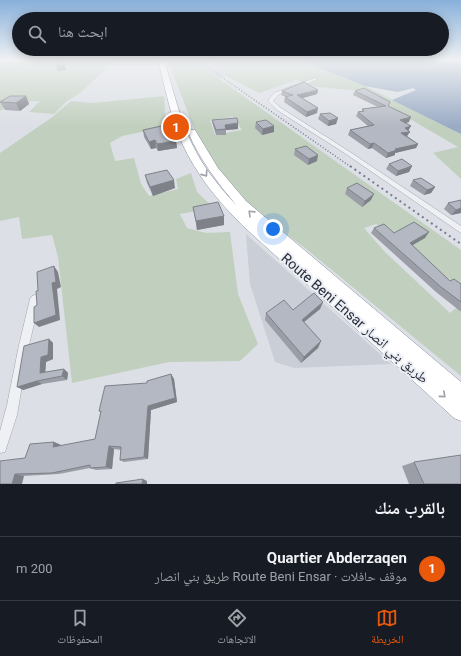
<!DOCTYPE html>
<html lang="ar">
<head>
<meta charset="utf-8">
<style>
	:root { --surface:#171b24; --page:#20242c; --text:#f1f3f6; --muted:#9ea1a6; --line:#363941; --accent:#ea580c }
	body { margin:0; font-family:Roboto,"Noto Naskh Arabic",sans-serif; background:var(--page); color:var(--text); direction:rtl }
	.you { position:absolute; left:273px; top:229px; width:14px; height:14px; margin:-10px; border:3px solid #fff; border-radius:50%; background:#1a73e8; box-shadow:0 0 0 6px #1a73e833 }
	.badge { display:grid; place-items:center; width:26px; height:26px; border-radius:50%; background:var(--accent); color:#fff; font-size:13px; font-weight:700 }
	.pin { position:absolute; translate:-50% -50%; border:2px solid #fff; box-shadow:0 1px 4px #0006 }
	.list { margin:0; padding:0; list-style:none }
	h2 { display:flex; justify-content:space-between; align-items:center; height:52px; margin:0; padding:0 16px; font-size:17px }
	h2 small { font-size:13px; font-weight:400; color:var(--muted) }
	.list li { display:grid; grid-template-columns:26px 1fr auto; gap:12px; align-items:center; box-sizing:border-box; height:64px; padding:0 16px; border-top:1px solid var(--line) }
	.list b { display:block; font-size:15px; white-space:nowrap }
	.list p { margin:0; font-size:13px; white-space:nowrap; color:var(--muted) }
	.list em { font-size:13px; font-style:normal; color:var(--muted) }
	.icon { flex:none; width:22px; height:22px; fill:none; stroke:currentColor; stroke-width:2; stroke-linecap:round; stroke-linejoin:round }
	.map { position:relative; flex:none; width:461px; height:484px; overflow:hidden; direction:ltr }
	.search { position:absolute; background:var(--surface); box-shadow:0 2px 10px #0003; left:12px; right:12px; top:12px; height:44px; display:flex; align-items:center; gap:10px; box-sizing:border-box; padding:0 14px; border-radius:22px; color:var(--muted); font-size:15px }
	.sheet { height:116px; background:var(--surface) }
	nav { display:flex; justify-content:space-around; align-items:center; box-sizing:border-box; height:56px; border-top:1px solid var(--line); background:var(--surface); font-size:11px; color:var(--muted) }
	nav a { display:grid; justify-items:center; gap:2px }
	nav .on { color:var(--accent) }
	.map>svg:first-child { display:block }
</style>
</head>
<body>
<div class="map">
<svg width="461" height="484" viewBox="0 0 461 484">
	<rect width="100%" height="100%" fill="#dcdfe5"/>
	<g fill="#caced7">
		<path d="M 195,60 L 210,60 L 226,76 L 218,78 Z"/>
		<path d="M 246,234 L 391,364 L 294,368 L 275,362 L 250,284 Z"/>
	</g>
	<g fill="#c1cfbe" fill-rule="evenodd">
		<path d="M 0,60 L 124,60 L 115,60 L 80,93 L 67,101 L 54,114 L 29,112 L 40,101 L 14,102 L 0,111 Z"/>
		<path d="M 168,60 L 195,60 L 218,78 L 461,250 L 461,288 L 376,224 L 364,228 L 384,251 L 450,313 L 461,304 L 461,376 L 305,248 L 245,204 L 216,170 L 198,139 ZM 233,117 L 242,130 L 215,135 L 210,120 Z"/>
		<path d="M 210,60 L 299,60 L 365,86 L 461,134 L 461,179 L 433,153 L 458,147 L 362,91 L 317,87 L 296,80 L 259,93 L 226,76 Z"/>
		<path d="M 164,96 L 166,127 L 122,136 L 110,143 L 115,161 L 134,158 L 141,184 L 149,196 L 178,189 L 176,179 L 191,173 L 197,192 L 214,208 L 180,214 L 187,228 L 206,233 L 230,232 L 238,294 L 258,344 L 240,361 L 169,362 L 72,383 L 58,257 L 52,235 L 22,239 L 19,217 L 0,221 L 0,153 L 51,118 L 71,101 L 92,103 Z"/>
	</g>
	<path fill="#98aac4" d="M 299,60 L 461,60 L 461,134 L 392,100 L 416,90 L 413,88 L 398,92 L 365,86 Z"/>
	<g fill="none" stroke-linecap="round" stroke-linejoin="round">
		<g stroke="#a2a6af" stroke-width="1">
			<g id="minor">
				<path d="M 315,78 L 318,79 L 278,95 L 273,101 L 281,108 L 347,150 L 461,226 L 461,233 L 343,152 L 277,110 L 268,101 L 274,93 Z"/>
				<path d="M 35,295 L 38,296 L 40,299 L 29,345 L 17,415 L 5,452 L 0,453 L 0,431 L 7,405 L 19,345 L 30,299 L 32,296 Z"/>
			</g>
		</g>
		<g stroke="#848b9b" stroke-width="1">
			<path id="trunk" d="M 158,60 L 164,60 C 173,88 179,118 192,144 C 203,167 219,187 237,206 C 218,183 200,160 188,132 L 189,130 L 195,130 L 218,168 L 246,201 L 461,382 L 461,421 L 454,418 L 242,225 C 218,201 196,174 182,143 C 171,117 165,88 158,60 Z"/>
		</g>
		<use href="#minor" fill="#eef0f4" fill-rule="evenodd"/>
		<use href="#trunk" fill="#fff" fill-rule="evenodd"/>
		<path stroke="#777d8e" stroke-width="1.5" stroke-dasharray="1 2" stroke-linecap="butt" d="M 197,60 L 351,167"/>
		<path stroke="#777d8e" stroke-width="2" stroke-dasharray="2 3.5" stroke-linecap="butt" d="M 350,166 L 461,244"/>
	</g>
	<g fill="#9b9ea7">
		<path d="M 318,90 L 317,94 L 302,98 L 317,113 L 306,117 L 284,102 L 285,97 L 286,97 L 281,95 L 282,91 Z"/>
		<path d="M 355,91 L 388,106 L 409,122 L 405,123 L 409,131 L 407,136 L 418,144 L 416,148 L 395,153 L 395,155 L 386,158 L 372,148 L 368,149 L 348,135 L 350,130 L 368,126 L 356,116 L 358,112 L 362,111 L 362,109 L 378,107 L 353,95 Z"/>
		<path d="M 26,96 L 29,104 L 20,111 L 5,110 L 0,102 Z"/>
		<path d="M 320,114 L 338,118 L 336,124 L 328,126 L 318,119 Z"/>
		<path d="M 212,120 L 238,129 L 226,130 L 226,135 L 216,135 L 213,125 Z"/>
		<path d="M 256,122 L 274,126 L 274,132 L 262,135 L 255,128 Z"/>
		<path d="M 143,130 L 176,141 L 177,148 L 158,151 L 156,148 L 151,149 L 144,137 Z"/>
		<path d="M 295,149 L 317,161 L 308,165 L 294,155 Z"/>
		<path d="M 389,164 L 412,166 L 409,172 L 396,176 L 386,169 Z"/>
		<path d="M 145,175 L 175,188 L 153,196 L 147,183 Z"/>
		<path d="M 413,180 L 435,187 L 431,193 L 424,195 L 410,186 Z"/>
		<path d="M 347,188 L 371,200 L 362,207 L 345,194 Z"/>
		<path d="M 461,200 L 461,213 L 451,215 L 444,209 L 448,203 Z"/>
		<path d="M 193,207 L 224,216 L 224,225 L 197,230 Z"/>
		<path d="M 374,228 L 394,233 L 425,238 L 412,245 L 450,281 L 461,284 L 461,311 L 460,311 L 436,292 L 371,233 Z"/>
		<path d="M 323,302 L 320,309 L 304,322 L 321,341 L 318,348 L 301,363 L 265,320 L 266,313 L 293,310 Z"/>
		<path d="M 49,339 L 53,343 L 53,359 L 46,362 L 45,372 L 64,369 L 68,373 L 67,380 L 42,384 L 23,390 Z"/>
		<path d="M 171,374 L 174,379 L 177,402 L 151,410 L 148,459 L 124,462 L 120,460 L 121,450 L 114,449 L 112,469 L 96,470 L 90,468 L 59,474 L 24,476 L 0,484 L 25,458 L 54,442 L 61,445 L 61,446 L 95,439 L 101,412 L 99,411 Z"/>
		<path d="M 414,462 L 461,484 L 409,484 L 402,466 Z"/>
	</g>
	<g fill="#7e8188">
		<path d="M 63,60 L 66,70 L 58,71 L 56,66 Z"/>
		<path d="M 318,90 L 317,94 L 296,100 L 297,95 Z"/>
		<path d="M 26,96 L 29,104 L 20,111 L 16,103 Z"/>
		<path d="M 318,108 L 317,113 L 306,117 L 307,112 Z"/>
		<path d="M 411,117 L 409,122 L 398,125 L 400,120 Z"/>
		<path d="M 338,118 L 336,124 L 328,126 L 329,121 Z"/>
		<path d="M 238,123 L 238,129 L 226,130 L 225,125 Z"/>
		<path d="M 274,126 L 274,132 L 262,135 L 263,129 Z"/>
		<path d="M 411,126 L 408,131 L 410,132 L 407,136 L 399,137 L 405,128 Z"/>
		<path d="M 155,140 L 156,148 L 151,149 L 149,142 Z"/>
		<path d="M 176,141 L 177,148 L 158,151 L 157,144 Z"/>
		<path d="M 374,143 L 372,148 L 368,149 L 370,144 Z"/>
		<path d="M 418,144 L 416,148 L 395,153 L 395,155 L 386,158 L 388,153 L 395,149 Z"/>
		<path d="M 318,155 L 317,161 L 308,165 L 309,159 Z"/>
		<path d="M 412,166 L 409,172 L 396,176 L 398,171 Z"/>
		<path d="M 174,180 L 175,188 L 153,196 L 150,187 Z"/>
		<path d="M 435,187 L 431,193 L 424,195 L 427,190 Z"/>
		<path d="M 374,194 L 371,200 L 362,207 L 365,201 Z"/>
		<path d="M 461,208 L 461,213 L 451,215 L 456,210 Z"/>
		<path d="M 224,216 L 224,225 L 197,230 L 196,221 Z"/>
		<path d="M 429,232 L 425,238 L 406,249 L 410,243 Z"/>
		<path d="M 54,266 L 58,272 L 61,287 L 57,289 L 60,320 L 39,327 L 34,323 Z"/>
		<path d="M 323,302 L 320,309 L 299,326 L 302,320 Z"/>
		<path d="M 49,339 L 53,343 L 53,359 L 46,362 L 45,377 L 40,373 L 41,357 Z"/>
		<path d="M 321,341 L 318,348 L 301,363 L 304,357 Z"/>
		<path d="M 64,369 L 68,373 L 67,380 L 62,376 Z"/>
		<path d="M 171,374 L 174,379 L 177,402 L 151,410 L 148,459 L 144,457 L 148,406 Z"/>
		<path d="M 37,381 L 42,384 L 23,390 L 17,387 Z"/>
		<path d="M 54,442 L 61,445 L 60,450 L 53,447 Z"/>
		<path d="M 109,446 L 114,449 L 112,469 L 106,467 Z"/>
		<path d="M 15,474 L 24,476 L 22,484 L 12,484 Z"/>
		<path d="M 143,479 L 147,481 L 147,484 L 142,484 Z"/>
	</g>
	<g fill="#b4b8c2" stroke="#7e8188">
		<path d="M 55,60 L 63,60 L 65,65 L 56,66 Z"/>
		<path d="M 304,82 L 318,90 L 297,95 L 318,108 L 307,112 L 285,97 L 293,95 L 282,91 Z"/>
		<path d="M 364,88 L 390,102 L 388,106 L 411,117 L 400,120 L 411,126 L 405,128 L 410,132 L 401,133 L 418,144 L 395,149 L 397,150 L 388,153 L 374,143 L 370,144 L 350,130 L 374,125 L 358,112 L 364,111 L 362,109 L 386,106 L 355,91 Z"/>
		<path d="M 10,96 L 26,96 L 16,103 L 0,102 Z"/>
		<path d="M 330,113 L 338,118 L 329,121 L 320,114 Z"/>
		<path d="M 237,118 L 238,123 L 225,125 L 226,129 L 216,130 L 212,120 Z"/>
		<path d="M 266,120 L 274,126 L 263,129 L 256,122 Z"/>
		<path d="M 166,125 L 176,141 L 157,144 L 155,140 L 149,142 L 143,130 Z"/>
		<path d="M 306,146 L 318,155 L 309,159 L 295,149 Z"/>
		<path d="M 402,159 L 412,166 L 398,171 L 389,164 Z"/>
		<path d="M 167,170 L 174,180 L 150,187 L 145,175 Z"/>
		<path d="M 421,178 L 435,187 L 427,190 L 413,180 Z"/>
		<path d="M 357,183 L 374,194 L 365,201 L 347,188 Z"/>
		<path d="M 461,200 L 461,208 L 456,210 L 448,203 Z"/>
		<path d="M 218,202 L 224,216 L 196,221 L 193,207 Z"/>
		<path d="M 414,222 L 429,232 L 410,243 L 450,281 L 454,279 L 461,284 L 461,302 L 441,287 L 374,228 L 384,224 L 394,233 Z"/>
		<path d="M 54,266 L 56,282 L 52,283 L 56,315 L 34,323 L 34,307 L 37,305 L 36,291 L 38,291 L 37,272 Z"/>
		<path d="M 314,293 L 323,302 L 302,320 L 321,341 L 304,357 L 266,313 L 284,300 L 293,310 Z"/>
		<path d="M 49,339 L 48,355 L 41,357 L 40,373 L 64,369 L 62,376 L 37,381 L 17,387 L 24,346 Z"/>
		<path d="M 171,374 L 175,398 L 148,406 L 144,457 L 120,460 L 121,447 L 109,446 L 106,467 L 90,468 L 90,465 L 52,473 L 15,474 L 12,484 L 0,484 L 0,461 L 25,458 L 30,444 L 54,442 L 53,447 L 95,439 L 101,411 L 99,411 L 105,386 L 147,383 L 147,381 Z"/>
		<path d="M 461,455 L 461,484 L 424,484 L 414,462 Z"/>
		<path d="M 143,479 L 142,484 L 116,484 L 116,483 Z"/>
	</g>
	<defs><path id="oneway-chevron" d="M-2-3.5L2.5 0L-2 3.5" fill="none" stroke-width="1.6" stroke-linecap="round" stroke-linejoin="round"/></defs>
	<g stroke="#9ea0a7">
		<use href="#oneway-chevron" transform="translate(205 174) rotate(55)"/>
		<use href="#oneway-chevron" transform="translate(251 213) rotate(-136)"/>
		<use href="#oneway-chevron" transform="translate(443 395) rotate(41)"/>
	</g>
	<linearGradient id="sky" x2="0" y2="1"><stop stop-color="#88b0da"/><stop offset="0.47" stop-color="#eff1f3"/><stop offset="1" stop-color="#eff1f3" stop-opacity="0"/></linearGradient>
	<rect width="461" height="127" fill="url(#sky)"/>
	<g text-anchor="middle" stroke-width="4" stroke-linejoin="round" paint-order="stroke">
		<g font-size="14" fill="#272c3b" stroke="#ebeef3">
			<text transform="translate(355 318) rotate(41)" y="5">Route Beni Ensar طريق بني انصار</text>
		</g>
	</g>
</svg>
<div class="you"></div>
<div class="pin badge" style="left:176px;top:127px">1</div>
<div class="search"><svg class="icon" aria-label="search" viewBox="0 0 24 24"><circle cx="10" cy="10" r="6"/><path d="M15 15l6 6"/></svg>ابحث هنا</div>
</div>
<section class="sheet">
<h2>بالقرب منك<small></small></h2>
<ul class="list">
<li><span class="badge">1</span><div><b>Quartier Abderzaqen</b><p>موقف حافلات · Route Beni Ensar طريق بني انصار</p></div><em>200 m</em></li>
</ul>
</section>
<nav>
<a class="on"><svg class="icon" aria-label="map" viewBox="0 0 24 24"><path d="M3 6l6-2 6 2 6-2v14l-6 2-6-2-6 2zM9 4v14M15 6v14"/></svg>الخريطة</a>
<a><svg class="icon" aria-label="directions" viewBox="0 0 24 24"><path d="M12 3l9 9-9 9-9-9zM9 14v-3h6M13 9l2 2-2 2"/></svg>الاتجاهات</a>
<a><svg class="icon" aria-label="saved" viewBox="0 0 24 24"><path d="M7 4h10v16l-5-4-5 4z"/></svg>المحفوظات</a>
</nav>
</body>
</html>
